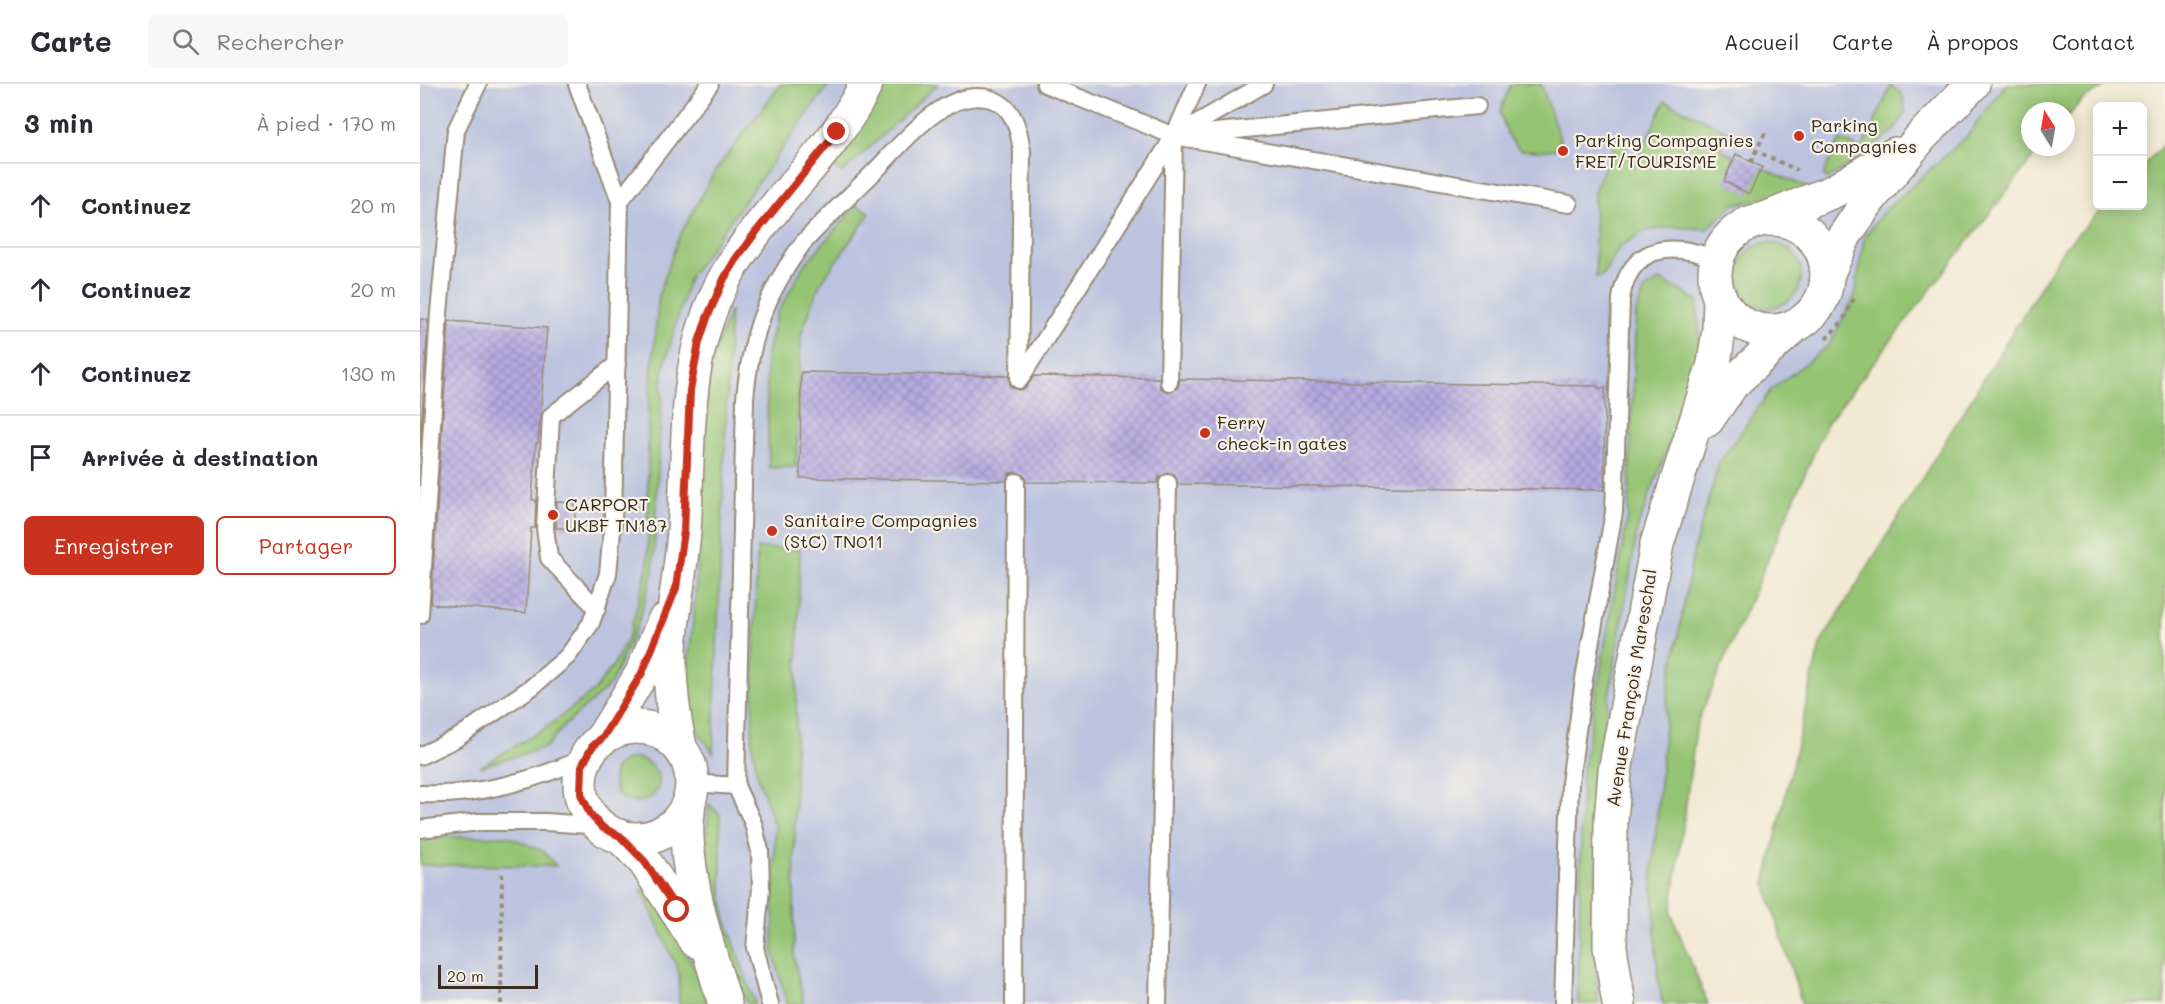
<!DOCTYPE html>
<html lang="fr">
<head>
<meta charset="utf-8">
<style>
	:root { --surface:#fff; --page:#f7f7f7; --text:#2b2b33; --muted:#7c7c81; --line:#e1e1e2; --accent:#c8321e }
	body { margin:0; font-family:Mali,sans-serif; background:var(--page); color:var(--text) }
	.controls { position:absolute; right:18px; top:18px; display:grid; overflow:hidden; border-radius:9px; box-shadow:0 3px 15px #0003 }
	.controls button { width:54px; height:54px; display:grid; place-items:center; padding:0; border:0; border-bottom:2px solid var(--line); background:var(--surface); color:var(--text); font:30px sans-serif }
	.compass { position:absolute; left:1601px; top:18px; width:54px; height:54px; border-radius:50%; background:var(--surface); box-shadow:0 3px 15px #0003; rotate:349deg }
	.scale { position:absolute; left:18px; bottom:15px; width:100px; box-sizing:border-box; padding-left:6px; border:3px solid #3b2a1e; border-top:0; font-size:16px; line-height:21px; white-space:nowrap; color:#3b2a1e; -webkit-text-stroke:4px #f7f3e8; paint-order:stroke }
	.stop { position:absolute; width:18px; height:18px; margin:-14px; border:4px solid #c8321e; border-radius:50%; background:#fff }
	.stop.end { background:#c8321e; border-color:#fff; box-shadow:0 2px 6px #0008 }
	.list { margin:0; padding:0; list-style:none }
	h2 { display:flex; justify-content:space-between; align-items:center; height:78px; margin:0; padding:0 24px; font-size:26px }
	h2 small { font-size:20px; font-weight:400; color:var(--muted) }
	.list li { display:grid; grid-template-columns:39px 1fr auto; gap:18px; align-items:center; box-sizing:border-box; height:84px; padding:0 24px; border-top:2px solid var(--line) }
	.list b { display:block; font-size:22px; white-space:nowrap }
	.list em { font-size:20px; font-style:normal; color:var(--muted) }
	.actions { display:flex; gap:12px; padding:18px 24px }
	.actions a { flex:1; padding:14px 0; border:2px solid var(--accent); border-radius:9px; text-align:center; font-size:21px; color:var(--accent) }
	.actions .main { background:var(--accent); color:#fff }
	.icon { flex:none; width:33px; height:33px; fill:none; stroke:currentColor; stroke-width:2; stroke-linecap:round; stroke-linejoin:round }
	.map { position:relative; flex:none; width:1745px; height:920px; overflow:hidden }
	header { display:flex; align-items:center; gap:36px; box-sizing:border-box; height:84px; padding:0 30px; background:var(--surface); border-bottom:2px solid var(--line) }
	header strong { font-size:28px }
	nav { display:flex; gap:33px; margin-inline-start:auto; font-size:21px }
	.search { width:420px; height:54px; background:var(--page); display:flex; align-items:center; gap:15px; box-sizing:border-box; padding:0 21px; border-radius:9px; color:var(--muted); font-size:22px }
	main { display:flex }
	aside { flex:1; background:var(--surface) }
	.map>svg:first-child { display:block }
</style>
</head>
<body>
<header>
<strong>Carte</strong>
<div class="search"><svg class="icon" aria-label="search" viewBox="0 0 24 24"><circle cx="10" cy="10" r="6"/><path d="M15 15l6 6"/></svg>Rechercher</div>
<nav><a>Accueil</a><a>Carte</a><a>À propos</a><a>Contact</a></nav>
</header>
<main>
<aside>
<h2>3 min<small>À pied · 170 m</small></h2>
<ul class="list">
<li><svg class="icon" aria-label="ahead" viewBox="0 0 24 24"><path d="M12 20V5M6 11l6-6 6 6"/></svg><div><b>Continuez</b></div><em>20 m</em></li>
<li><svg class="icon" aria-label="ahead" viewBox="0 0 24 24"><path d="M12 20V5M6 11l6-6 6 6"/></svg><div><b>Continuez</b></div><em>20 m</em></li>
<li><svg class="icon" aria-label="ahead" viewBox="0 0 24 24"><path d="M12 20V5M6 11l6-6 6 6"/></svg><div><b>Continuez</b></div><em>130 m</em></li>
<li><svg class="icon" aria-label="arrive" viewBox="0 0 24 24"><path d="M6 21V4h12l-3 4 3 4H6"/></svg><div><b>Arrivée à destination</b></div></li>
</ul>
<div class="actions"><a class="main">Enregistrer</a><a>Partager</a></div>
</aside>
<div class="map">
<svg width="1745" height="920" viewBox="0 0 1745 920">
	<defs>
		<pattern id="building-cross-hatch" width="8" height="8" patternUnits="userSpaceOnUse" patternTransform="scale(1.5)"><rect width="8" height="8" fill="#b6ace2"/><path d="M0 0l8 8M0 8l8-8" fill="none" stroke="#958cb7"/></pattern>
	</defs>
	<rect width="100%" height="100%" fill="#f7f3e8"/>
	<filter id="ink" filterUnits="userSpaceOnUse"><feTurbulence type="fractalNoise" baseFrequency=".0167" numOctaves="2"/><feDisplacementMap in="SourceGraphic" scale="12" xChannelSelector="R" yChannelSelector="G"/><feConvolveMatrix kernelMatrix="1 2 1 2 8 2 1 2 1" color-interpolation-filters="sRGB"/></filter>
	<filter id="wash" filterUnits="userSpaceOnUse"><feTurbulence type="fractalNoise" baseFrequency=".008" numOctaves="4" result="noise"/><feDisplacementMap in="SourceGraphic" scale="24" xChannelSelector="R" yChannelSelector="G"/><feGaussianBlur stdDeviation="1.35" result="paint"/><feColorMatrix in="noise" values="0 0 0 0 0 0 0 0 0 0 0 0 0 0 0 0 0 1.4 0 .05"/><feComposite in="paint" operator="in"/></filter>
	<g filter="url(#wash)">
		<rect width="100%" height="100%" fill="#f2e9d3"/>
		<path fill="#bcc3de" d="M 0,0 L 1685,0 L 1646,27 L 1610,27 L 1610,63 L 1619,63 L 1407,339 L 1271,653 L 1251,829 L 1288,920 L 0,920 Z"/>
		<g fill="#95c474" stroke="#687749" stroke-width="1.5">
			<path d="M 361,0 L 409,0 L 269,194 L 243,286 L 233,488 L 218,540 L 190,601 L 143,643 L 126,663 L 60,683 L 126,644 L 175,606 L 194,580 L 210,549 L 228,481 L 228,329 L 239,210 L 258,155 L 295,87 Z"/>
			<path d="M 463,0 L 518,0 L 423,88 L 414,85 Z"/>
			<path d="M 1091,0 L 1121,0 L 1143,64 L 1119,67 L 1100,66 L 1088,52 L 1080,28 Z"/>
			<path d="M 1586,0 L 1688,0 L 1661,17 L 1646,35 L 1646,27 L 1610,27 L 1610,63 L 1621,63 L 1407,339 L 1277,639 L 1251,829 L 1288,920 L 1243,920 L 1238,896 L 1232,789 L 1248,607 L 1274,465 L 1299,379 L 1351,306 L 1409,261 L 1435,212 L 1444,153 L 1463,128 L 1547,52 Z"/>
			<path d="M 1471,2 L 1482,10 L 1486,28 L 1473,48 L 1408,95 L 1403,90 L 1420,56 L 1442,65 Z"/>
			<path d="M 1245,17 L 1311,49 L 1300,66 L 1391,105 L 1378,111 L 1314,120 L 1287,145 L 1254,143 L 1225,147 L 1200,162 L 1182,192 L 1176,193 L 1174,108 L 1200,49 L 1214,84 Z"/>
			<path d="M 1745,59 L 1745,920 L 1382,920 L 1345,800 L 1400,560 L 1645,163 L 1685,122 L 1722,122 L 1723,82 Z"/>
			<path d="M 437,121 L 450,129 L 400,200 L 381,251 L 376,383 L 349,384 L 346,272 L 357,230 L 384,181 Z"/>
			<path d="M 1349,158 C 1361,160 1369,162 1376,173 C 1399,211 1342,246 1322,206 C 1314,191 1320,170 1335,162 C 1339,160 1345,159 1349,158 Z"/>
			<path d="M 1240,196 L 1277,216 L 1280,256 L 1266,315 L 1218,442 L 1178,678 L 1174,851 L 1178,920 L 1158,920 L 1162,689 L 1208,432 L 1216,227 L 1226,204 Z"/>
			<path d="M 310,226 L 293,669 L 268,633 L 264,610 L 274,530 L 290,280 Z"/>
			<path d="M 337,464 L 380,465 L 375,678 L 374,873 L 384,920 L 367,920 L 353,867 L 355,744 L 337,690 L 332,659 Z"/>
			<path d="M 217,674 C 257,685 237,734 198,712 C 188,692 193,676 217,674 Z"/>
			<path d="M 289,720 L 300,731 L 301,797 L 305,833 L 335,920 L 327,920 C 319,893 306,869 297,843 C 283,803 285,760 289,720 Z"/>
			<path d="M 87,752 L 123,767 L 136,782 L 0,781 L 0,754 Z"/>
			<path d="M 221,805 L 231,806 L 277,888 L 287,920 L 259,920 L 259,888 Z"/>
		</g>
		<g id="blocks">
			<g fill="url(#building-cross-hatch)">
				<path d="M 1316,70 L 1342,83 L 1329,110 L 1304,97 Z"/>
				<path d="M 0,235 L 8,236 L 0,364 Z"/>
				<path d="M 29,237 L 127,244 L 118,359 L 116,359 L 112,416 L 116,416 L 115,444 L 111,444 L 106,529 L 11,520 Z"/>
				<path d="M 381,288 L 589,292 L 590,302 L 598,306 L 605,305 L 614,292 L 739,294 L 740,304 L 748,308 L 758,304 L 760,295 L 1178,302 L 1178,304 L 1185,304 L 1184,406 L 758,400 L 754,390 L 748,389 L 739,393 L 737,399 L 606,398 L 605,392 L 597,388 L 590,389 L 586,397 L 380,394 Z"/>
				<path d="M 137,418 L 155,419 L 155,445 L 136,444 Z"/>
			</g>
		</g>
	</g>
	<g filter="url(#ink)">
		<use href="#blocks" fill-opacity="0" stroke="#968a78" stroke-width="1.5"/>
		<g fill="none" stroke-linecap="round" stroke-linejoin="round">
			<g stroke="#968a78" stroke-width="20">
				<g id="service">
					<path d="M 625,0 L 754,52 L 1149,120"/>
					<path d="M 760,49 L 844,0"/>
					<path d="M 776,50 L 1057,22"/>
					<path d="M 200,117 L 290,0"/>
					<path d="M 600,295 L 754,52 L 777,0"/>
					<path d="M 749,298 L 754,53"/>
					<path d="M 177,525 L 129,474 L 125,444 L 131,332 L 197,280"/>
					<path d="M 0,531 L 19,229 L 36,46 L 58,0"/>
					<path d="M 0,672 L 37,654 L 112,603 L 148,572 L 171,539 L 188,490 L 193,436 L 200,117 L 157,0"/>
					<path d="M 273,699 L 316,702"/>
					<path d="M 0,710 C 55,713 117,696 166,673"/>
					<path d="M 0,745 L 59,738 L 126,738 L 181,742"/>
					<path d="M 350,920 L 335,864 L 341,804 L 340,767 L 333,739 L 316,702 L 325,314 C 331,251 345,211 383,159 C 406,134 431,111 455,87 C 483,59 526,2 571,15 C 594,22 599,46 602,67 L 599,296"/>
					<path d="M 594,920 L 596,398"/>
					<path d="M 738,920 L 748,399"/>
					<path d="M 1143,920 L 1150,699 L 1164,595 L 1194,428 L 1201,215 C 1206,182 1225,162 1261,166 C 1274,167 1286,172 1298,174"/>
				</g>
			</g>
			<g stroke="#968a78" stroke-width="36">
				<g id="minor">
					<path d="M 1345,135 L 1414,107 L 1475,70"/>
					<circle cx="1351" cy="191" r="56"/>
					<path d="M 1407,191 L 1425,151 L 1449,116 L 1502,52 L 1553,0"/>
					<path d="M 1287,336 L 1312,300 L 1375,241"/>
					<circle cx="216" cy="699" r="56"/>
					<path d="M 183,653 L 222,589 L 244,537"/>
					<path d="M 260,663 C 253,631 249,598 250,564 C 253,525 261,486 264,447 C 270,359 261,275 305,194 C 343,124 412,73 446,0"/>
					<path d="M 269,717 C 268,729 266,742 267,754 C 270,811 289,866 305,920"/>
					<path d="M 200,752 L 225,778 L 276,857"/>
					<path d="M 1199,920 L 1190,863 L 1191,736 L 1195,687 L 1237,460 L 1294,280 L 1299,246 L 1300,213"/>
				</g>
			</g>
			<g stroke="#968a78" stroke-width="4" stroke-dasharray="4.5 4.5" stroke-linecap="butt">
				<path d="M 1345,49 L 1336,67 L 1377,86"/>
				<path d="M 1331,78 L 1336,67"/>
				<path d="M 1406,255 L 1423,237 L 1435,212"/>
				<path d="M 81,920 L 82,790"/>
			</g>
			<use href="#service" stroke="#fff" stroke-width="16"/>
			<use href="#minor" stroke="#fff" stroke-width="33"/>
		</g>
	</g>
	<g fill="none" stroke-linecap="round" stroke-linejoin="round" filter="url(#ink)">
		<path stroke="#c8321e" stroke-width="8" d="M 257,826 L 225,778 L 200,752 L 183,744 L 170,730 L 161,710 L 162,682 L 172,663 L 183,653 L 222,589 L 256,504 L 264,447 L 270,306 L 279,258 L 287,234 L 304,195 L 315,176 L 336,148 L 417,48"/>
	</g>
	<g fill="#c8321e" stroke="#f7f3e8" stroke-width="2">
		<circle cx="1379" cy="52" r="6"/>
		<circle cx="1143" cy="67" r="6"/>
		<circle cx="785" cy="349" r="6"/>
		<circle cx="133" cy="431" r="6"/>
		<circle cx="352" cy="447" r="6"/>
	</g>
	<g text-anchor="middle" stroke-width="4.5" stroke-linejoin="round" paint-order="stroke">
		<g font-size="18" fill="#3b2a1e" stroke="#f7f3e8" text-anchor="start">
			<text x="1391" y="48">Parking<tspan x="1391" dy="21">Compagnies</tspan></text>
			<text x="1155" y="63">Parking Compagnies<tspan x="1155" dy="21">FRET/TOURISME</tspan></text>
			<text x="797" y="345">Ferry<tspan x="797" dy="21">check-in gates</tspan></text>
			<text x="145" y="427">CARPORT<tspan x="145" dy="21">UKBF TN187</tspan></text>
			<text x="364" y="443">Sanitaire Compagnies<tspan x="364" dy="21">(StC) TN011</tspan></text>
		</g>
		<g font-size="18" fill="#3b2a1e" stroke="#f7f3e8">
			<text transform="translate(1212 604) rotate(-81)" y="6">Avenue François Mareschal</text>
		</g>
	</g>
</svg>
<div class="controls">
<button>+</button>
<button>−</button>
</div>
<svg class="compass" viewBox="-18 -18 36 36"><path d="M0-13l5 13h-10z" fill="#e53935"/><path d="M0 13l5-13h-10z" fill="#7c7c81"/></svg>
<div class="scale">20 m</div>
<div class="stop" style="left:257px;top:826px"></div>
<div class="stop end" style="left:417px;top:48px"></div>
</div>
</main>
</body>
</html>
